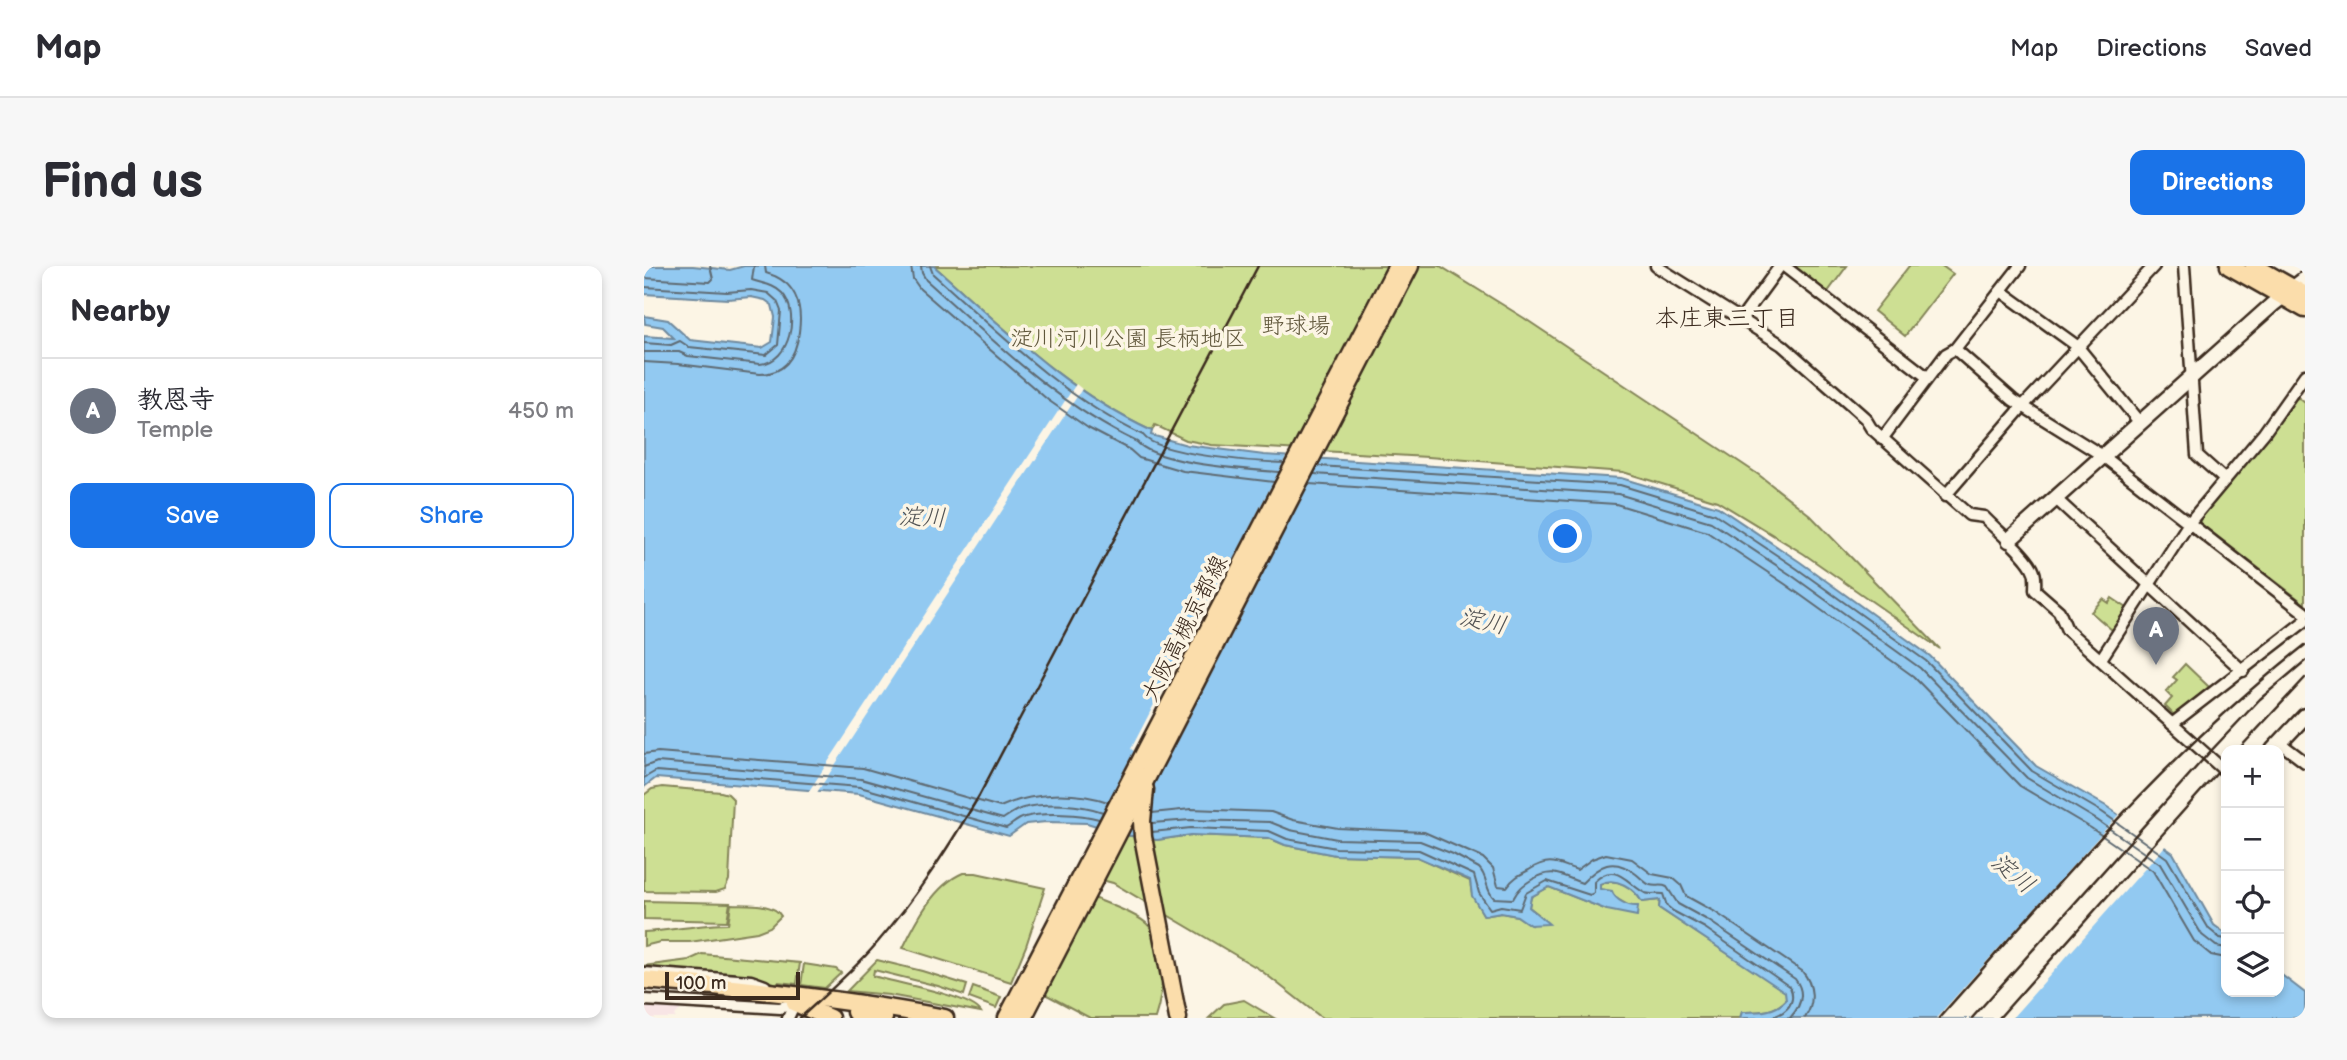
<!DOCTYPE html>
<html lang="en">
<head>
<meta charset="utf-8">
<style>
	:root { --surface:#fff; --page:#f7f7f7; --text:#2b2b33; --muted:#7c7c81; --line:#e1e1e2; --accent:#1a73e8 }
	body { margin:0; font-family:"Balsamiq Sans","Klee One",sans-serif; background:var(--page); color:var(--text) }
	.controls { position:absolute; right:21px; bottom:21px; display:grid; overflow:hidden; border-radius:14px; box-shadow:0 4px 10px #0003 }
	.controls button { width:63px; height:63px; display:grid; place-items:center; padding:0; border:0; border-bottom:2px solid var(--line); background:var(--surface); color:var(--text); font:35px sans-serif }
	.scale { position:absolute; left:21px; bottom:18px; width:135px; box-sizing:border-box; padding-left:7px; border:4px solid #3b2a1e; border-top:0; font-size:19px; line-height:24px; white-space:nowrap; color:#3b2a1e; -webkit-text-stroke:5px #fcf5e5; paint-order:stroke }
	.you { position:absolute; left:922px; top:271px; width:24px; height:24px; margin:-18px; border:5px solid #fff; border-radius:50%; background:#1a73e8; box-shadow:0 0 0 10px #1a73e833 }
	.badge { display:grid; place-items:center; width:46px; height:46px; border-radius:50%; background:var(--accent); color:#fff; font-size:23px; font-weight:700 }
	.pin { position:absolute; translate:-50% -58px; filter:drop-shadow(0 2px 4px #0008) }
	.pin::after { content:''; position:absolute; top:37px; width:24px; height:21px; background:inherit; clip-path:polygon(0 0,100% 0,50% 100%) }
	.list { margin:0; padding:0; list-style:none }
	h2 { display:flex; justify-content:space-between; align-items:center; height:91px; margin:0; padding:0 28px; font-size:30px }
	h2 small { font-size:23px; font-weight:400; color:var(--muted) }
	.list li { display:grid; grid-template-columns:46px 1fr auto; gap:21px; align-items:center; box-sizing:border-box; height:105px; padding:0 28px; border-top:2px solid var(--line) }
	.list b { display:block; font-size:26px; white-space:nowrap }
	.list p { margin:0; font-size:23px; white-space:nowrap; color:var(--muted) }
	.list em { font-size:23px; font-style:normal; color:var(--muted) }
	.actions { display:flex; gap:14px; padding:21px 28px }
	.actions a { flex:1; padding:16px 0; border:2px solid var(--accent); border-radius:14px; text-align:center; font-size:24px; color:var(--accent) }
	.actions .main { background:var(--accent); color:#fff }
	.icon { flex:none; width:38px; height:38px; fill:none; stroke:currentColor; stroke-width:2; stroke-linecap:round; stroke-linejoin:round }
	.map { position:relative; flex:none; width:1661px; height:752px; overflow:hidden; border-radius:14px }
	header { display:flex; align-items:center; gap:42px; box-sizing:border-box; height:98px; padding:0 35px; background:var(--surface); border-bottom:2px solid var(--line) }
	header strong { font-size:33px }
	nav { display:flex; gap:38px; margin-inline-start:auto; font-size:24px }
	.intro { display:flex; align-items:center; justify-content:space-between; box-sizing:border-box; height:168px; padding:0 42px }
	h1 { margin:0; font-size:49px }
	.button { padding:18px 32px; border-radius:14px; background:var(--accent); color:#fff; font-size:24px; font-weight:700 }
	main { display:flex; gap:42px; padding:0 42px }
	aside { flex:1; background:var(--surface); border-radius:14px; box-shadow:0 4px 10px #0003 }
	.map>svg:first-child { display:block }
</style>
</head>
<body>
<header>
<strong>Map</strong>
<nav><a>Map</a><a>Directions</a><a>Saved</a></nav>
</header>
<div class="intro"><h1>Find us</h1><a class="button">Directions</a></div>
<main>
<aside>
<h2>Nearby<small></small></h2>
<ul class="list">
<li><span class="badge" style="background:#6b7280">A</span><div><b>教恩寺</b><p>Temple</p></div><em>450 m</em></li>
</ul>
<div class="actions"><a class="main">Save</a><a>Share</a></div>
</aside>
<div class="map">
<svg width="1661" height="752" viewBox="0 0 1661 752">
	<rect width="100%" height="100%" fill="#fcf5e5"/>
	<filter id="ink" filterUnits="userSpaceOnUse"><feTurbulence type="fractalNoise" baseFrequency=".0143" numOctaves="2"/><feDisplacementMap in="SourceGraphic" scale="14" xChannelSelector="R" yChannelSelector="G"/><feConvolveMatrix kernelMatrix="1 2 1 2 8 2 1 2 1" color-interpolation-filters="sRGB"/></filter>
	<g filter="url(#ink)">
		<path fill="#f8e5e5" d="M 4,738 L 39,741 L 30,750 L 32,752 L 0,752 L 0,744 Z"/>
		<g fill="#cddf93" stroke="#848458" stroke-width="2">
			<path d="M 290,0 L 796,0 L 880,52 L 1115,209 L 1166,249 L 1296,383 L 1160,288 L 1073,235 L 979,206 L 784,191 L 568,179 L 542,174 L 511,159 L 508,165 C 422,125 360,62 290,0 Z"/>
			<path d="M 1150,0 L 1203,0 L 1183,27 Z"/>
			<path d="M 1265,0 L 1298,0 L 1309,8 L 1261,70 L 1230,45 Z"/>
			<path d="M 1655,132 L 1661,137 L 1661,338 L 1556,257 L 1556,252 L 1624,171 L 1650,133 Z"/>
			<path d="M 1468,332 L 1483,342 L 1468,364 L 1447,346 L 1459,333 L 1465,337 Z"/>
			<path d="M 1541,398 L 1565,421 L 1530,449 L 1521,440 L 1528,432 L 1522,426 L 1533,414 L 1529,411 Z"/>
			<path d="M 18,521 L 77,526 L 84,528 L 89,533 L 85,614 L 81,623 L 72,626 L 0,625 L 0,529 L 8,523 Z"/>
			<path d="M 481,569 L 513,574 L 547,569 L 625,572 L 641,579 L 692,589 L 773,591 L 826,615 L 828,629 L 840,650 L 857,647 L 873,650 L 887,659 L 894,648 L 885,641 L 887,631 L 905,621 L 963,644 L 987,641 L 956,623 L 956,619 C 972,609 990,622 998,636 L 1016,634 L 1015,642 L 1142,726 L 1142,734 C 1130,747 1114,746 1098,746 L 1096,752 L 678,752 L 615,703 L 469,617 L 458,614 Z"/>
			<path d="M 319,607 L 332,607 L 401,622 L 382,680 L 367,716 L 259,682 C 272,655 290,619 319,607 Z"/>
			<path d="M 450,632 C 464,638 496,649 505,660 C 523,684 520,725 511,752 L 446,752 L 401,728 Z"/>
			<path d="M 0,635 L 86,637 L 83,655 L 0,653 Z"/>
			<path d="M 87,638 C 102,639 129,636 137,650 L 126,661 L 113,666 L 46,676 L 16,676 L 0,680 L 0,666 C 28,665 55,658 84,658 Z"/>
			<path d="M 58,688 L 156,697 L 153,718 L 134,716 L 133,718 L 109,712 L 0,704 L 0,700 L 45,694 Z"/>
			<path d="M 233,694 L 278,705 L 323,719 L 320,729 L 294,720 L 230,704 L 229,710 C 251,717 326,729 337,746 L 245,729 L 203,725 Z"/>
			<path d="M 160,698 L 192,703 L 197,707 L 181,722 L 157,719 Z"/>
			<path d="M 329,721 L 357,731 L 352,742 L 325,732 Z"/>
			<path d="M 600,734 L 630,752 L 565,752 L 580,738 Z"/>
		</g>
		<path fill="#92c9f1" stroke="#6f899d" stroke-width="2" d="M 0,0 L 49,0 L 86,4 L 100,0 L 290,0 C 360,62 422,125 508,165 L 507,169 L 543,179 L 620,189 L 977,212 L 1074,241 L 1156,296 L 1286,390 L 1392,500 L 1462,540 L 1529,587 L 1570,659 L 1582,668 L 1582,726 L 1635,726 L 1635,707 L 1661,727 L 1661,752 L 1096,752 L 1098,746 C 1114,746 1130,747 1142,734 L 1141,726 L 1015,642 L 1016,634 L 998,636 C 990,622 972,610 956,618 L 956,623 L 968,625 C 971,634 984,641 994,640 L 993,650 L 963,644 L 905,621 L 887,631 L 885,641 L 905,658 L 886,659 L 873,650 L 857,647 L 840,650 L 828,630 L 826,614 L 773,591 L 691,589 L 641,579 L 625,572 L 547,569 L 513,574 L 481,569 L 443,557 L 402,556 L 382,558 L 365,570 L 215,528 L 12,512 L 0,521 L 0,70 L 30,72 L 19,61 L 1,58 L 0,50 L 24,54 L 46,74 L 118,82 L 128,76 L 131,51 L 128,39 L 121,34 L 107,31 L 84,33 L 0,28 Z"/>
		<g fill="#fcf5e5">
			<path d="M 432,118 L 438,123 L 172,528 L 163,528 Z"/>
			<path d="M 644,187 L 674,189 L 611,312 L 616,314 L 520,500 L 515,498 L 504,536 L 490,550 L 477,571 L 450,563 L 490,485 L 487,483 L 583,297 L 587,298 Z"/>
			<path d="M 1476,547 L 1522,579 L 1368,752 L 1292,752 Z"/>
		</g>
		<g fill="none" stroke-linecap="round" stroke-linejoin="round">
			<g stroke="#5e6a72" stroke-width="2">
				<path d="M 267,0 L 269,13 L 276,23 L 404,134 L 444,162 L 486,184 L 495,192 L 539,205 L 630,216"/>
				<path d="M 277,0 L 278,7 L 282,14 C 348,73 412,138 493,176 C 512,198 605,204 635,206"/>
				<path d="M 286,0 L 289,8 C 355,67 418,131 499,169 C 513,189 613,196 640,197"/>
				<path d="M 0,12 L 66,16 L 69,13 L 66,0"/>
				<path d="M 0,21 L 83,26 L 107,24 L 124,27 L 133,35 L 137,45 L 134,79 L 122,89 L 45,81 L 36,75 L 27,79 L 0,77"/>
				<path d="M 0,86 L 35,86 L 44,90 L 116,98 C 147,96 156,46 138,27 C 129,18 119,18 108,14 L 110,0"/>
				<path d="M 0,96 L 34,98 L 116,108 C 142,108 152,89 155,66 C 159,38 151,15 122,7 L 121,0"/>
				<path d="M 674,200 L 976,219 L 1071,248 L 1152,302 L 1282,395 L 1388,505 L 1458,546 L 1523,592 L 1565,663 L 1576,672 L 1582,673"/>
				<path d="M 670,208 L 974,228 L 1067,256 L 1147,309 L 1276,402 L 1383,512 L 1453,554 L 1516,598 L 1558,669 L 1572,680 L 1582,682"/>
				<path d="M 665,218 L 972,238 L 1063,266 L 1141,318 L 1269,410 L 1376,520 L 1447,562 L 1509,605 L 1550,675 L 1567,689 L 1582,692"/>
				<path d="M 0,488 L 14,486 L 219,502 L 356,541 C 388,526 430,525 464,536"/>
				<path d="M 0,501 L 13,496 L 217,513 L 359,553 C 365,549 371,544 379,542 C 402,536 437,538 459,546"/>
				<path d="M 0,512 L 12,505 L 216,521 L 362,562 C 368,559 373,553 381,551 C 400,546 437,548 455,553"/>
				<path d="M 508,547 L 547,543 L 627,546 L 649,554 L 694,562 L 780,566 L 839,592 L 849,602 L 854,620 L 863,621 C 869,612 875,609 885,604 C 906,591 912,597 933,604 L 948,593 L 962,588 L 988,593 L 1008,608 L 1029,612 L 1037,619 L 1042,630 L 1071,646 L 1158,705 C 1170,719 1171,737 1161,752"/>
				<path d="M 508,557 L 547,554 L 626,556 L 646,564 L 693,573 L 776,575 L 809,588 L 835,602 C 844,611 841,624 850,632 L 869,633 C 875,622 879,619 889,613 C 910,601 917,610 938,617 C 955,599 969,590 992,608 C 996,611 1002,618 1006,619 C 1012,621 1017,618 1023,621 L 1034,638 L 1065,655 L 1151,713 C 1162,727 1157,740 1146,752"/>
				<path d="M 508,566 L 547,562 L 625,565 L 643,573 L 692,582 L 775,584 L 830,609 L 835,627 L 846,643 L 857,640 L 876,643 L 882,627 L 903,615 L 946,629 L 950,627 L 950,616 C 972,594 983,618 1001,627 C 1006,629 1013,627 1019,628 L 1023,640 L 1029,645 L 1061,662 L 1146,721 C 1154,739 1138,751 1120,752"/>
			</g>
			<g stroke="#3b2a1e" stroke-width="15">
				<g id="street">
					<path d="M 1012,0 L 1138,79 L 1221,152 L 1227,162 L 1325,249 L 1340,251 C 1353,265 1385,290 1390,306 C 1392,311 1391,319 1391,324 L 1415,345 L 1423,364 L 1582,506"/>
					<path d="M 1140,0 L 1283,111"/>
					<path d="M 1540,0 L 1553,189 L 1581,214"/>
					<path d="M 1357,25 L 1433,80 L 1496,157"/>
					<path d="M 1098,52 L 1136,0"/>
					<path d="M 1311,83 L 1376,0"/>
					<path d="M 1238,173 L 1302,88 L 1311,83 L 1369,134 L 1459,190 L 1661,347"/>
					<path d="M 1301,230 L 1379,140 L 1510,0"/>
					<path d="M 1412,233 L 1599,405"/>
					<path d="M 1457,393 L 1545,257 L 1620,167 L 1661,109"/>
					<path d="M 1528,458 L 1661,355"/>
					<path d="M 1636,477 L 1661,496"/>
					<path d="M 0,707 L 107,715 L 121,720"/>
					<path d="M 0,734 L 136,742 L 151,737"/>
					<path d="M 144,752 L 151,737"/>
				</g>
			</g>
			<g stroke="#3b2a1e" stroke-width="19">
				<g id="secondary">
					<path d="M 1365,274 L 1629,38 L 1661,13"/>
					<path d="M 1629,484 L 1661,450"/>
				</g>
			</g>
			<g stroke="#3b2a1e" stroke-width="21">
				<g id="primary">
					<path d="M 1585,0 L 1661,43"/>
					<path d="M 1610,0 L 1661,29"/>
					<path d="M 501,523 L 498,555 L 499,571 L 534,752"/>
					<path d="M 0,714 C 101,722 201,733 301,752"/>
					<path d="M 151,737 L 186,752"/>
					<path d="M 211,746 L 240,752"/>
					<path d="M 363,752 L 753,0"/>
					<path d="M 379,752 L 766,0"/>
				</g>
			</g>
			<use href="#street" stroke="#fcf5e5" stroke-width="10"/>
			<use href="#secondary" stroke="#fcf5e5" stroke-width="14"/>
			<use href="#primary" stroke="#fbddab" stroke-width="16"/>
			<g stroke="#3b2a1e" stroke-width="2.5">
				<path d="M 1594,484 L 1661,412"/>
				<path d="M 156,752 C 182,728 210,704 233,677 C 272,632 304,582 335,530 L 614,0"/>
				<path d="M 1295,752 C 1411,622 1523,487 1661,379"/>
				<path d="M 1328,752 L 1564,488 L 1616,433 L 1661,395"/>
				<path d="M 1355,752 L 1582,497"/>
			</g>
		</g>
	</g>
	<g text-anchor="middle" stroke-width="7" stroke-linejoin="round" paint-order="stroke">
		<g font-size="23" fill="#60573b" stroke="#fcf5e5">
			<text x="652" y="67">野球場</text>
			<text x="484" y="80">淀川河川公園 長柄地区</text>
		</g>
		<g font-size="23" fill="#3b2a1e" stroke="#fcf5e5">
			<text transform="translate(540 362) rotate(-63)" y="8">大阪高槻京都線</text>
		</g>
		<g font-size="24" fill="#3b2a1e" stroke="#fcf5e5">
			<text x="1083" y="60">本庄東三丁目</text>
		</g>
		<g font-size="24" font-style="italic" fill="#515253" stroke="#fcf5e5">
			<text transform="translate(278 251) rotate(2)" y="8">淀川</text>
			<text transform="translate(839 355) rotate(12)" y="8">淀川</text>
			<text transform="translate(1369 607) rotate(39)" y="8">淀川</text>
		</g>
	</g>
</svg>
<div class="controls">
<button>+</button>
<button>−</button>
<button><svg class="icon" aria-label="locate" viewBox="0 0 24 24"><circle cx="12" cy="12" r="6"/><path d="M12 2v4M12 18v4M2 12h4M18 12h4"/></svg></button>
<button><svg class="icon" aria-label="layers" viewBox="0 0 24 24"><path d="M12 4l9 5-9 5-9-5zM3 14l9 5 9-5"/></svg></button>
</div>
<div class="scale">100 m</div>
<div class="you"></div>
<div class="pin badge" style="left:1512px;top:399px;background:#6b7280">A</div>
</div>
</main>
</body>
</html>
